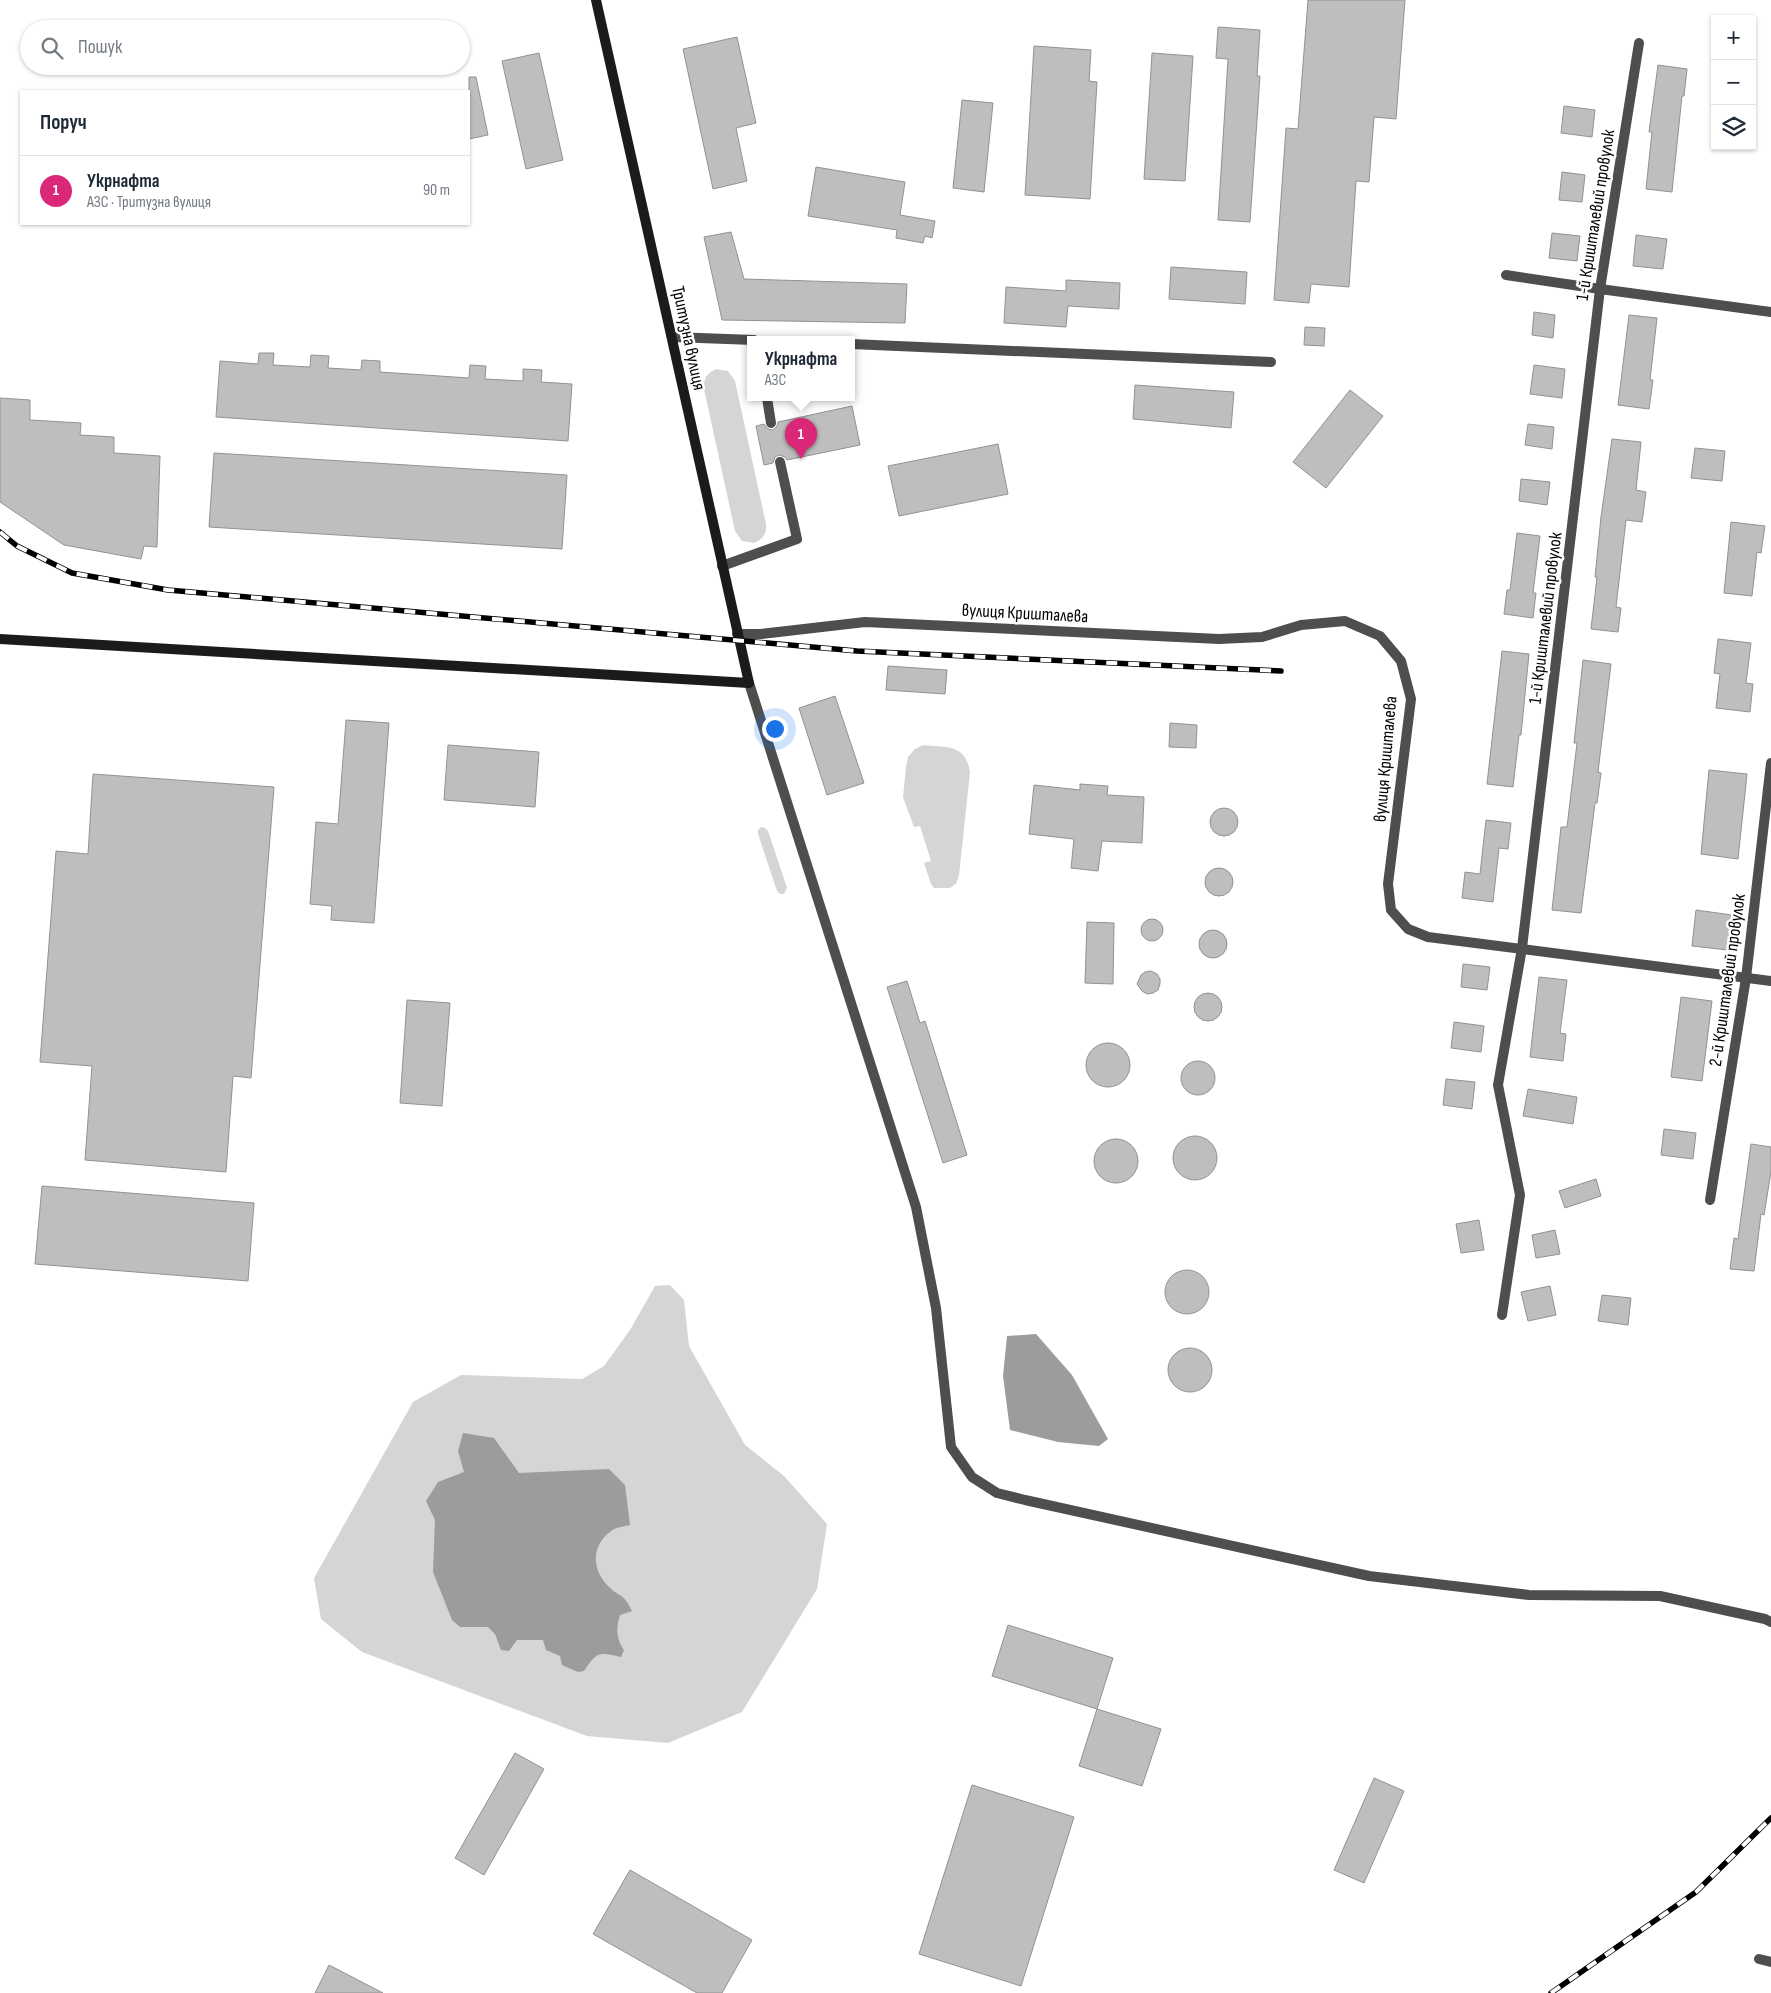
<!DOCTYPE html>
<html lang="uk">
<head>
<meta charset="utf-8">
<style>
	:root { --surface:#fff; --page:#f6f6f7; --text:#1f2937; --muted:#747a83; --line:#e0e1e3; --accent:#db2777 }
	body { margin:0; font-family:"Sofia Sans Condensed",sans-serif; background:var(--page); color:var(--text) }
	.controls { position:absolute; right:15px; top:15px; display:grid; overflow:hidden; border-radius:0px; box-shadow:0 1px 4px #0004 }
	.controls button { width:45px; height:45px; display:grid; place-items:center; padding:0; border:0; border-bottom:1px solid var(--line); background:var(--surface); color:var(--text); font:25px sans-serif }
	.you { position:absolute; left:774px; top:728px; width:18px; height:18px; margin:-12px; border:4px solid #fff; border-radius:50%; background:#1a73e8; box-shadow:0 0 0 8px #1a73e833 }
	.badge { display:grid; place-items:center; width:32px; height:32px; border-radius:50%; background:var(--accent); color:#fff; font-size:16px; font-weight:700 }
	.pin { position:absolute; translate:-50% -41px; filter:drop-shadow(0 1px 2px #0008) }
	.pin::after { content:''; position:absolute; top:26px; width:18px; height:15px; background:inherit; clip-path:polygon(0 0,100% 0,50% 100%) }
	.popup { position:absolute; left:747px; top:336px; width:108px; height:65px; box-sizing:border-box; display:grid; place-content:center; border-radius:0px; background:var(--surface); filter:drop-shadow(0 1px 4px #0005); font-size:16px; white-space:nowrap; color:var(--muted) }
	.popup b { font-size:19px; color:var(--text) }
	.popup::after { content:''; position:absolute; left:50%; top:100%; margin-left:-10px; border:10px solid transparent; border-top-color:var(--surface) }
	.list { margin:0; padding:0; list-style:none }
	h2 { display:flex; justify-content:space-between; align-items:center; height:65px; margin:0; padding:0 20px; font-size:21px }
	h2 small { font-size:16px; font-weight:400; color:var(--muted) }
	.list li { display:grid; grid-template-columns:32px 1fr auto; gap:15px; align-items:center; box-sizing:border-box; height:70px; padding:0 20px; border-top:1px solid var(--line) }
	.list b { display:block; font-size:19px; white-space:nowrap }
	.list p { margin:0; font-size:16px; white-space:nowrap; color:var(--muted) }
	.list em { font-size:16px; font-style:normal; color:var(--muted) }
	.icon { flex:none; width:28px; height:28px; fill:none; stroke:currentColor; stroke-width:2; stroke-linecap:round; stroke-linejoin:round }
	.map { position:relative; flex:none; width:1771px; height:1993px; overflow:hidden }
	.search { position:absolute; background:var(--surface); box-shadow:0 1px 4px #0004; left:20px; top:20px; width:450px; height:55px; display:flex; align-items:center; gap:12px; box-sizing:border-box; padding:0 18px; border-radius:28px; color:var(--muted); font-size:19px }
	.panel { position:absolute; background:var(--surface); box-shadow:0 1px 4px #0004; left:20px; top:90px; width:450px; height:135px; border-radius:0px }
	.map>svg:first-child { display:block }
</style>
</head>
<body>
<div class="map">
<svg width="1771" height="1993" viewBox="0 0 1771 1993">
	<rect width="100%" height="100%" fill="#fff"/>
	<g fill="#d5d5d5">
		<path d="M 716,369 L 728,371 L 735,381 L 766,524 C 767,534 763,539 754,543 L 742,541 L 735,531 L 704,389 C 703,379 707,373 716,369 Z"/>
		<path d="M 923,745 C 947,748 965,743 970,772 L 959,875 L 956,884 L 950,888 L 934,888 L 931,884 L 924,863 L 931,861 L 920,826 L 914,827 L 903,797 L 906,767 L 908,757 L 915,749 Z"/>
		<path d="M 761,827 L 765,828 L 768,831 L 787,888 L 784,894 L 780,894 L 777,891 L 758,834 L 758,830 Z"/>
		<path d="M 670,1285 L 684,1300 L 689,1346 L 745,1445 L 784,1476 L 827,1524 L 817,1589 L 742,1712 L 668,1743 L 587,1736 L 362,1652 L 321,1619 L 314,1578 L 413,1402 L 461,1375 L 582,1379 L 604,1366 L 630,1330 L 655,1286 Z"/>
	</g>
	<g fill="#9c9c9c">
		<path d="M 1036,1334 L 1072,1375 L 1108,1439 L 1099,1446 L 1058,1442 L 1010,1430 L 1003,1376 L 1007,1336 Z"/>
		<path d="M 463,1433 L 494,1438 L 519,1473 L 609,1469 L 625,1485 L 630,1525 C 625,1526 619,1527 614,1529 C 592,1543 590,1567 608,1586 C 620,1598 624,1593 632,1611 L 620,1615 C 616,1628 616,1639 624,1650 L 621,1657 C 599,1652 597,1651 584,1671 L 578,1672 L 562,1665 L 560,1656 L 546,1650 L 543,1640 L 517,1640 L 509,1651 L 501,1650 L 495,1634 L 488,1627 L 460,1627 L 452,1620 L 433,1572 L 435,1520 L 426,1501 L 438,1482 L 464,1472 L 458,1451 Z"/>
	</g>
	<g fill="#bebebe" stroke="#929292">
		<path d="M 1308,0 L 1405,0 L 1396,119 L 1374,117 L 1369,182 L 1356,181 L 1349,287 L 1311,284 L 1309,303 L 1274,300 L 1286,128 L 1298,129 Z"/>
		<path d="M 1218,27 L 1260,30 L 1257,76 L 1260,76 L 1250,222 L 1218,220 L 1228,59 L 1216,58 Z"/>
		<path d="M 737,37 L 756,123 L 736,128 L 747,181 L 713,189 L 683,49 Z"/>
		<path d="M 1034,46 L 1091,50 L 1089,81 L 1097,82 L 1090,199 L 1025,195 Z"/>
		<path d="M 539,53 L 563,160 L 526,169 L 502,61 Z"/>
		<path d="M 1152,53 L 1193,56 L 1185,181 L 1144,179 Z"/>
		<path d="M 1658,65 L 1687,69 L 1684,96 L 1682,96 L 1672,192 L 1646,189 L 1652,132 L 1649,132 Z"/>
		<path d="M 469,77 L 476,77 L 488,135 L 469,139 Z"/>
		<path d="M 962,100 L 993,103 L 984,192 L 953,188 Z"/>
		<path d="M 1564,106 L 1595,110 L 1592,137 L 1561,133 Z"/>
		<path d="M 816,167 L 905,182 L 900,215 L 935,221 L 932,238 L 925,236 L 923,243 L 896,238 L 897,230 L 808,216 Z"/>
		<path d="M 1562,172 L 1585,175 L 1582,202 L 1559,200 Z"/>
		<path d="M 731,232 L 744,279 L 907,284 L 905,323 L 722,320 L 704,237 Z"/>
		<path d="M 1552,233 L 1580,236 L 1577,261 L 1549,258 Z"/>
		<path d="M 1636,235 L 1667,239 L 1663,269 L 1633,266 Z"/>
		<path d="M 1171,267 L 1247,272 L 1245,304 L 1169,299 Z"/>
		<path d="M 1066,280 L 1120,283 L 1119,309 L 1068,306 L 1066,327 L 1004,323 L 1006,287 L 1066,291 Z"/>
		<path d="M 1534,312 L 1555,315 L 1553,338 L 1532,335 Z"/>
		<path d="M 1629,315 L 1657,318 L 1650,380 L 1653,380 L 1649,409 L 1618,405 Z"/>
		<path d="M 1305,327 L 1325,328 L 1324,346 L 1304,345 Z"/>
		<path d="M 259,353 L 274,353 L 273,365 L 310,367 L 311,355 L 329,356 L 328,368 L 361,370 L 362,360 L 380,361 L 380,372 L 469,378 L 470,365 L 486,366 L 485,379 L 523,381 L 523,369 L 542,370 L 541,382 L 572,384 L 568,441 L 216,417 L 220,361 L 258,364 Z"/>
		<path d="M 1534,365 L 1565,369 L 1562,398 L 1530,394 Z"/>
		<path d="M 1135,385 L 1234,392 L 1231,428 L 1133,419 Z"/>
		<path d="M 1350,390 L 1383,416 L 1326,488 L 1293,462 Z"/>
		<path d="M 0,398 L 30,400 L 30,420 L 81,423 L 80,435 L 114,437 L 114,453 L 160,456 L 157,547 L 144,546 L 141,559 L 64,545 L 0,502 Z"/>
		<path d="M 852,406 L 860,445 L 787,460 L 785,457 L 779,455 L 775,457 L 773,463 L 764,465 L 756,426 L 764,424 L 768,429 L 773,430 L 777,426 L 778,422 Z"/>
		<path d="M 1528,424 L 1554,427 L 1552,449 L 1525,445 Z"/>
		<path d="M 1612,439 L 1641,442 L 1636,490 L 1646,492 L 1642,522 L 1626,520 L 1616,607 L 1621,608 L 1618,632 L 1591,629 L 1597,577 L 1595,577 L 1601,517 Z"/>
		<path d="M 998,444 L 1008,494 L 899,516 L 888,466 Z"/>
		<path d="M 1695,448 L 1725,451 L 1722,481 L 1691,478 Z"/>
		<path d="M 214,453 L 567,475 L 562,549 L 209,527 Z"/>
		<path d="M 1521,479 L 1550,482 L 1547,505 L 1519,501 Z"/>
		<path d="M 1731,522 L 1765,526 L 1761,553 L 1757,552 L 1752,596 L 1724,593 Z"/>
		<path d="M 1517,533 L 1540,536 L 1533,593 L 1536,593 L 1533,618 L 1504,614 L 1507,590 L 1510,590 Z"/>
		<path d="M 1718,639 L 1751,643 L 1746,683 L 1753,684 L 1750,712 L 1716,708 L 1720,674 L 1714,673 Z"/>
		<path d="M 1502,651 L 1529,654 L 1521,735 L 1519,735 L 1513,787 L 1487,784 Z"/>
		<path d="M 1583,660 L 1611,664 L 1598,772 L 1601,773 L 1597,803 L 1595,803 L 1581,913 L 1552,910 L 1561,827 L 1567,827 L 1577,743 L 1574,743 Z"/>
		<path d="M 888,666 L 947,670 L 945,694 L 886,690 Z"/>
		<path d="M 835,696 L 864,783 L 827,795 L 799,708 Z"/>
		<path d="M 346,720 L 389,723 L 374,923 L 331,920 L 332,906 L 310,904 L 316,822 L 338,824 Z"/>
		<path d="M 1170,723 L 1197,725 L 1196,748 L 1169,747 Z"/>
		<path d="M 448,745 L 539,752 L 535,807 L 444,800 Z"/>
		<path d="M 1709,770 L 1747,774 L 1738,859 L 1701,854 Z"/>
		<path d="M 93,774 L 274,787 L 251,1078 L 233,1076 L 226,1172 L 85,1160 L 92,1066 L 40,1062 L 56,851 L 88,854 Z"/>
		<path d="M 1080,784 L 1108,786 L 1107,795 L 1144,797 L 1142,843 L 1102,841 L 1098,871 L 1071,868 L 1074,839 L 1029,834 L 1034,785 L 1080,790 Z"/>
		<circle cx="1224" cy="822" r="14"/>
		<path d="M 1486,820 L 1511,823 L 1508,849 L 1499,848 L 1493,902 L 1462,898 L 1465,872 L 1480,874 Z"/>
		<circle cx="1219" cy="882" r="14"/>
		<path d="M 1696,910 L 1732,915 L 1728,950 L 1692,946 Z"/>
		<circle cx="1152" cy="930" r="11"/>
		<path d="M 1087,922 L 1114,923 L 1113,984 L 1085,983 Z"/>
		<circle cx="1213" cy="944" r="14"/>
		<path d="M 1463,964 L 1490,967 L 1487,990 L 1461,987 Z"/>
		<path d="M 1151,971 L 1157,974 L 1160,979 L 1160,984 L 1158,990 L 1153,993 L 1147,994 L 1142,991 L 1137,984 L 1141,975 L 1145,972 Z"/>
		<path d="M 1539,977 L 1567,980 L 1560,1033 L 1566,1034 L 1563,1061 L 1530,1057 Z"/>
		<path d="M 907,981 L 920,1023 L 925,1021 L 967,1155 L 943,1163 L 887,987 Z"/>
		<circle cx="1208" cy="1007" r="14"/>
		<path d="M 1681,997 L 1712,1001 L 1702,1081 L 1671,1077 Z"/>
		<path d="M 407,1000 L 450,1003 L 442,1106 L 400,1103 Z"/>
		<path d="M 1454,1022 L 1484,1026 L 1481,1052 L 1451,1048 Z"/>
		<circle cx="1108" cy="1065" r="22"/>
		<circle cx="1198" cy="1078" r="17"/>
		<path d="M 1446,1079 L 1475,1082 L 1472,1109 L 1443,1105 Z"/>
		<path d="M 1528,1089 L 1577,1097 L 1573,1124 L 1523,1116 Z"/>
		<path d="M 1664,1129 L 1696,1133 L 1693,1159 L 1661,1155 Z"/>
		<circle cx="1195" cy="1158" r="22"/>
		<circle cx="1116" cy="1161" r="22"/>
		<path d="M 1751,1144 L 1771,1147 L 1771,1172 L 1764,1215 L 1761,1214 L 1754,1271 L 1730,1269 L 1734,1238 L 1738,1239 Z"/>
		<path d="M 1596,1179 L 1601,1196 L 1565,1208 L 1559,1191 Z"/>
		<path d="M 42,1186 L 254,1203 L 248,1281 L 35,1264 Z"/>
		<path d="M 1479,1220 L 1484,1250 L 1461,1253 L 1456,1224 Z"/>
		<path d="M 1555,1230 L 1560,1254 L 1536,1258 L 1532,1235 Z"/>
		<circle cx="1187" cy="1292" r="22"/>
		<path d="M 1550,1286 L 1556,1315 L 1528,1321 L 1521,1292 Z"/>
		<path d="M 1602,1295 L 1631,1298 L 1628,1325 L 1598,1321 Z"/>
		<circle cx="1190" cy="1370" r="22"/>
		<path d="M 1008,1625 L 1113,1658 L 1097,1709 L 992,1676 Z"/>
		<path d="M 1097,1709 L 1161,1729 L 1142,1786 L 1079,1766 Z"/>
		<path d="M 515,1753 L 544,1769 L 484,1875 L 455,1858 Z"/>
		<path d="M 1374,1778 L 1404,1791 L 1364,1883 L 1334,1870 Z"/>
		<path d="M 972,1785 L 1074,1817 L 1021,1986 L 919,1954 Z"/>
		<path d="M 630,1870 L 752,1940 L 722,1993 L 697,1993 L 593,1934 Z"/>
		<path d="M 329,1965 L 383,1993 L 315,1993 Z"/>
	</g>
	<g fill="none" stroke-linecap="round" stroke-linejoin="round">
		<g stroke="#4e4e4e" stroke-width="10">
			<path d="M 1506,275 L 1600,289"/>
			<path d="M 672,337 L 754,340"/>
			<path d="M 851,344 L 1271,362"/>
			<path d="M 767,398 L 771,423"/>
			<path d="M 722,566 L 797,539 L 780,462"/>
		</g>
		<g stroke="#4e4e4e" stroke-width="10">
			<path d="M 1600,289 L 1771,312"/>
			<path d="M 737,634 L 761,634 L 865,622 L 1219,639 L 1262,637 L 1301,625 L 1345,621 L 1380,636 L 1401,661 L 1411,699 L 1388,884 L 1391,910 L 1408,929 L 1428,937 L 1771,981"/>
			<path d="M 1710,1200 L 1746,978 L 1771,763"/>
			<path d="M 1502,1315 L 1520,1195 L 1498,1085 L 1522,948 L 1600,289 L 1639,43"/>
			<path d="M 1759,1959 L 1771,1962"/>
		</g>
		<path stroke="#4e4e4e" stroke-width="10" d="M 749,683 L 916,1207 L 936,1308 L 951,1447 L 972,1477 L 997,1493 L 1025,1500 L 1369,1576 L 1529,1595 L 1660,1596 L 1765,1619 L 1771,1622"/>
		<path stroke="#1b1b1b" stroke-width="10" d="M 0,639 L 749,683 L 596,0"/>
		<g stroke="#000" stroke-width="5.5">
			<g id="rail">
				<path d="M 0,532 L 17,546 L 72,573 L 168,590 L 857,651 L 1281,671"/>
				<path d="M 1551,1993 L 1696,1892 L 1771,1818"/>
			</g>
		</g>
		<use href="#rail" stroke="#fff" stroke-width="4" stroke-dasharray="11" stroke-linecap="butt"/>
	</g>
	<g text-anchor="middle" stroke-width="5" stroke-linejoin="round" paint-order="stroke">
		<g font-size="18" fill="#000" stroke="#fff">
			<text transform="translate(1595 215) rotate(-81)" y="6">1-й Кришталевий провулок</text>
			<text transform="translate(689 338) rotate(78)" y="6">Тритузна вулиця</text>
			<text transform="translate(1025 613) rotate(3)" y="6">вулиця Кришталева</text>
			<text transform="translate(1545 618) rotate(-83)" y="6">1-й Кришталевий провулок</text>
			<text transform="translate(1385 759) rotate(-85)" y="6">вулиця Кришталева</text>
			<text transform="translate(1727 980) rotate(-82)" y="6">2-й Кришталевий провулок</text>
		</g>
	</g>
</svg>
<div class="controls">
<button>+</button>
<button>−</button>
<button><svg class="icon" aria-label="layers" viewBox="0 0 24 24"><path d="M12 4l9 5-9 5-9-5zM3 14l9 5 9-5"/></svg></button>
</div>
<div class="you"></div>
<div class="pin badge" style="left:801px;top:459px">1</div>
<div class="popup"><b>Укрнафта</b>АЗС</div>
<div class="search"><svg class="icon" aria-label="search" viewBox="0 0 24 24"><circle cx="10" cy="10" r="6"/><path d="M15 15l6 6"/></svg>Пошук</div>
<section class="panel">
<h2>Поруч<small></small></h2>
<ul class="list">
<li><span class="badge">1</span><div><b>Укрнафта</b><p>АЗС · Тритузна вулиця</p></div><em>90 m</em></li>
</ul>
</section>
</div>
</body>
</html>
